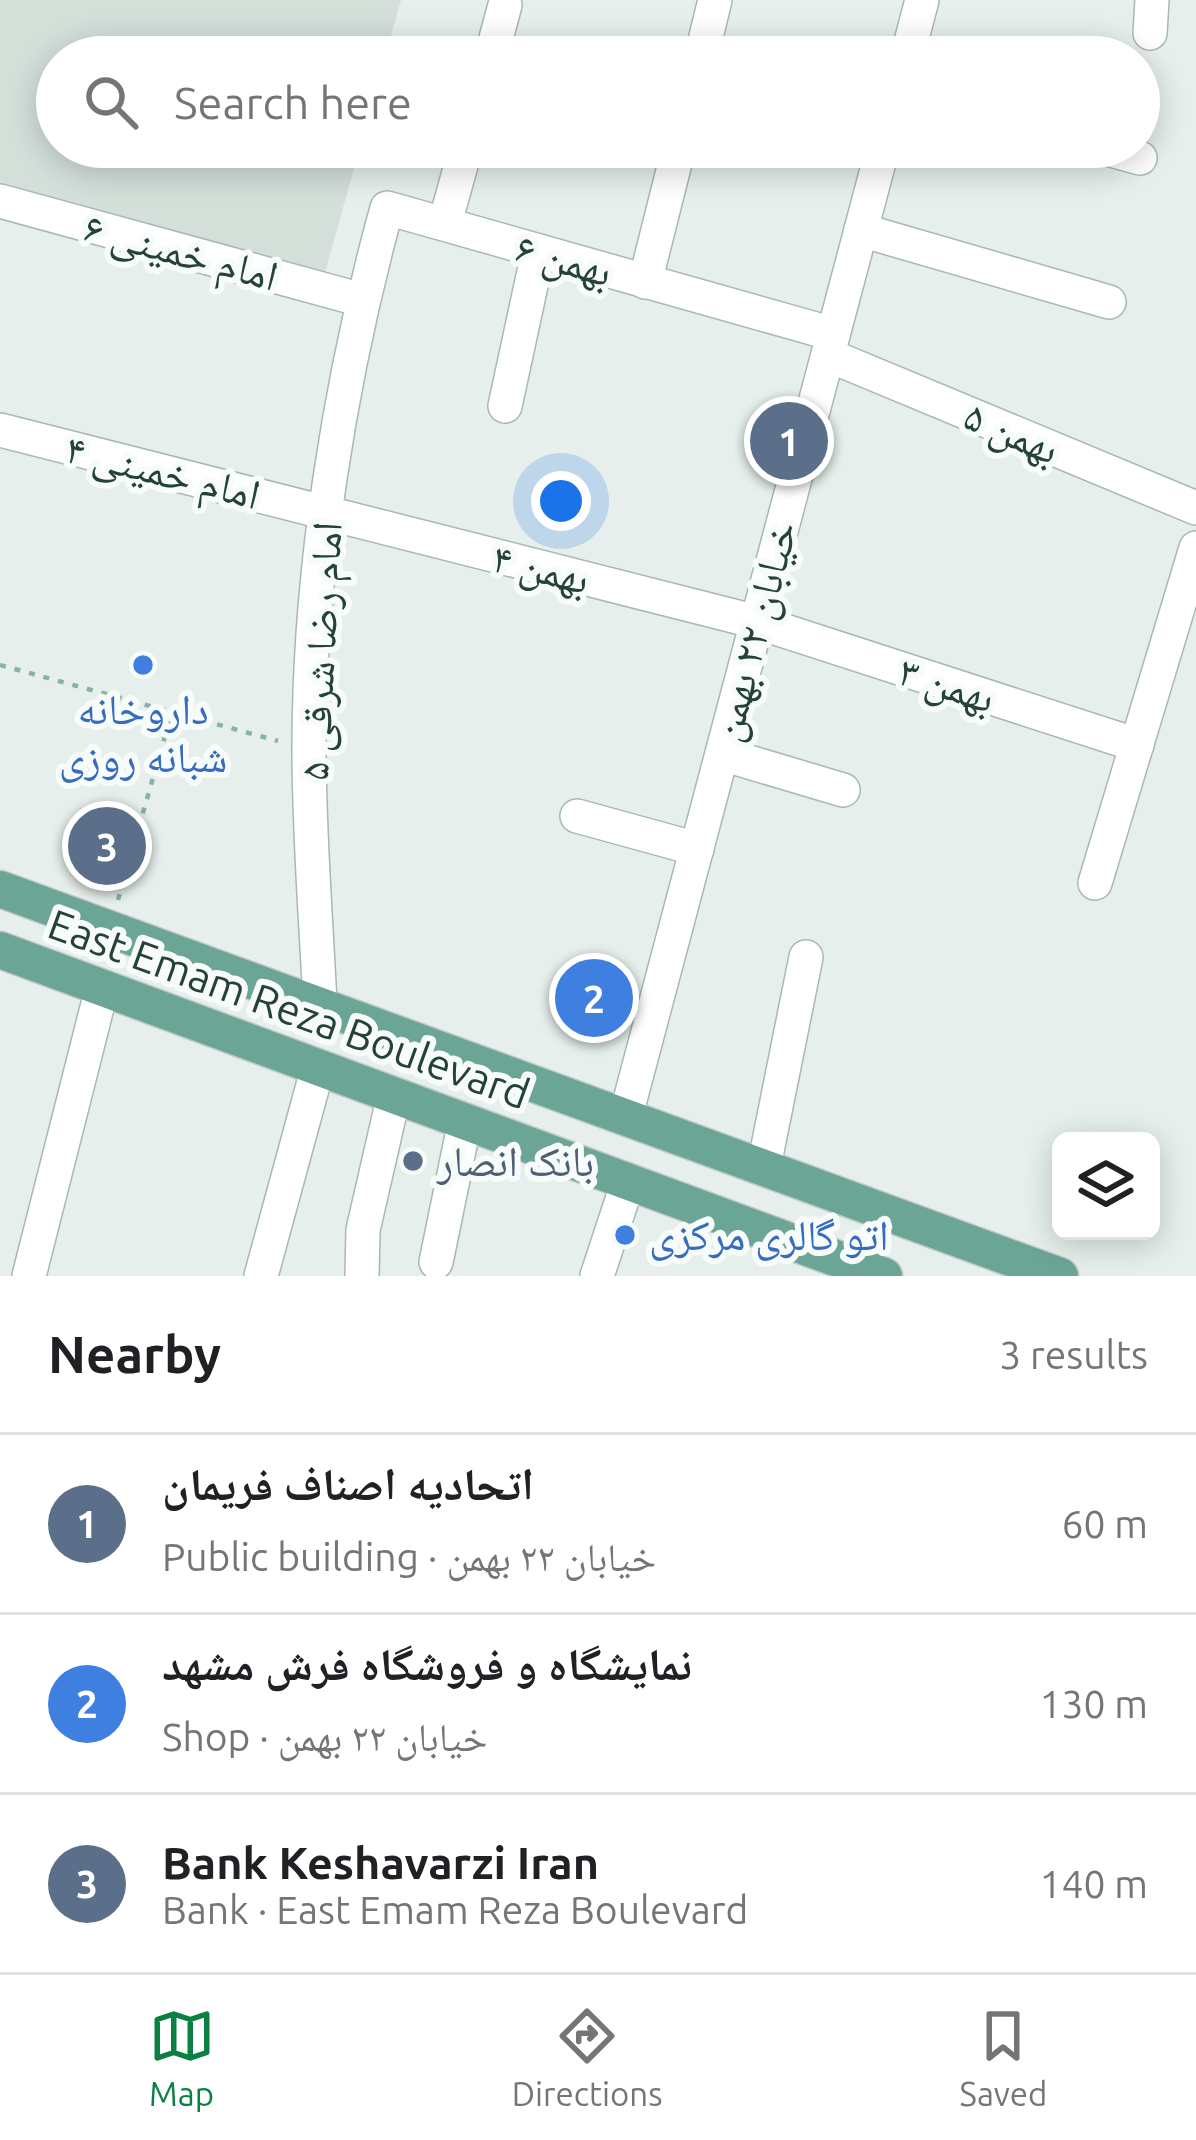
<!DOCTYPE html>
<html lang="en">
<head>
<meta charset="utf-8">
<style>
	:root { --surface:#fff; --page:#f2f2f2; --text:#202124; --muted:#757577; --line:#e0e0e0; --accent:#0b8043 }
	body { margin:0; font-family:Ubuntu,"Noto Naskh Arabic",sans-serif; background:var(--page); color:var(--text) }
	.controls { position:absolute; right:36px; bottom:36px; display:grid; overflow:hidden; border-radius:18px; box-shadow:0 6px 30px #0003 }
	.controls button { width:108px; height:108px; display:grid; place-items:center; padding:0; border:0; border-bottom:3px solid var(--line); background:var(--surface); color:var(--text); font:60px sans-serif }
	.you { position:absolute; left:561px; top:501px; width:42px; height:42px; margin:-30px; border:9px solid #fff; border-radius:50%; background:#1a73e8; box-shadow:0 0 0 18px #1a73e833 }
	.badge { display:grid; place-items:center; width:78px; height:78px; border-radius:50%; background:var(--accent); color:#fff; font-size:39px; font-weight:700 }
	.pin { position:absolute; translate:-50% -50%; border:6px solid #fff; box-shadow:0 3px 12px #0006 }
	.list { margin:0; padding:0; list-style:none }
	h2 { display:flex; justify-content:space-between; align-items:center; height:156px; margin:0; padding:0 48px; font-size:51px }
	h2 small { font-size:39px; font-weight:400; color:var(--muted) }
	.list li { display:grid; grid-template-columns:78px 1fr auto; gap:36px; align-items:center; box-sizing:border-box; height:180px; padding:0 48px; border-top:3px solid var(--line) }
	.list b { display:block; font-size:45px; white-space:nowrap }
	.list p { margin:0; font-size:39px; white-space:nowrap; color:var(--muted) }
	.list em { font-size:39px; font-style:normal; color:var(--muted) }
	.icon { flex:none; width:66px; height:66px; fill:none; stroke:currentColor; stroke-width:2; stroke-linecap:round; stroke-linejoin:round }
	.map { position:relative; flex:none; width:1196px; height:1276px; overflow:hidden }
	.search { position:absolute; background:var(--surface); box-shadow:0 6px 30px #0003; left:36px; right:36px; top:36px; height:132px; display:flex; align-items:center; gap:30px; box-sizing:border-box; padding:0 42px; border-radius:66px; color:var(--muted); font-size:45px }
	.sheet { height:696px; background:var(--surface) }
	nav { display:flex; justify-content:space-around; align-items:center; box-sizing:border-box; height:168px; border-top:3px solid var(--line); background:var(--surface); font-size:33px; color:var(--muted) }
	nav a { display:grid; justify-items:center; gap:6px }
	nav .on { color:var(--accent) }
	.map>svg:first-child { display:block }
</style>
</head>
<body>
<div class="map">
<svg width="1196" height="1276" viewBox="0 0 1196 1276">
	<rect width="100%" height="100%" fill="#e6efeb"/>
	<path fill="#d4dfda" d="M 0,0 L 401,0 L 385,57 L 57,57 L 57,147 L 360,147 L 324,276 L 0,187 Z"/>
	<path fill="#bbcac4" stroke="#b8c9c2" stroke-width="3" d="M 582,972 L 617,983 L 607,1019 L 570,1012 Z"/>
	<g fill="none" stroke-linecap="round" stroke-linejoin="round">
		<g stroke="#a8b8b2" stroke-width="36">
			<g id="minor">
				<path d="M 1150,33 L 1152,0"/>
				<path d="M 491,57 L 505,5"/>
				<path d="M 701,57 L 715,0"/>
				<path d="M 907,57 L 922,0"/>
				<path d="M 1100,147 L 1140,158"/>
				<path d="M 0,201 L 362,300"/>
				<path d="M 445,223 L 466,147"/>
				<path d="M 861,230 L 1109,302"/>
				<path d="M 645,282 L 679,147"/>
				<path d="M 828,355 L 1196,508"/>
				<path d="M 505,406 L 538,253"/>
				<path d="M 0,430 L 757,622 L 1137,745"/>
				<path d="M 722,754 L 843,790"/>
				<path d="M 577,816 L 697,849"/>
				<path d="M 1095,883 L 1196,548"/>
				<path d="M 320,1004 C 316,919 309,834 309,749 C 309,571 340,379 387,208 L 833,334"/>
				<path d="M 626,1115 L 883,147"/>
				<path d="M 764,1166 L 806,957"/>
				<path d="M 436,1262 L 465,1121"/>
				<path d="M 29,1276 L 102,988"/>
				<path d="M 261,1276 L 318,1067"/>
				<path d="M 362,1276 L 363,1230 L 394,1095"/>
				<path d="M 597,1276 L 628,1182"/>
			</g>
		</g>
		<g stroke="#c2cac8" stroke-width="39">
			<g id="major">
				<path d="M 0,889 L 1060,1276"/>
				<path d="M 0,950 L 884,1276"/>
			</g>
		</g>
		<g stroke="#86b3a5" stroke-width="4.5" stroke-dasharray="6 9" stroke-linecap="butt">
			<path d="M 0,665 L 278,741"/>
			<path d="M 118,900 L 171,715"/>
		</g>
		<use href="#minor" stroke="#fff" stroke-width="33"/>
		<use href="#major" stroke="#6aa596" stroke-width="36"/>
	</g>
	<g fill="#3f7fe0" stroke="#f7fbf9" stroke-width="4.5">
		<circle cx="143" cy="665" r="12"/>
		<circle cx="625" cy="1235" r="12"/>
	</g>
	<circle fill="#5c6f8a" stroke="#f7fbf9" stroke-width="4.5" cx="413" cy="1161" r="12"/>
	<g text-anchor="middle" stroke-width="12" stroke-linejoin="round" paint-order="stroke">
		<g font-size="42" fill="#24423a" stroke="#f7fbf9">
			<text transform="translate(181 251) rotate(15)" y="15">امام خمینی ۶</text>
			<text transform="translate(564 259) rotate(16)" y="15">بهمن ۶</text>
			<text transform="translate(1012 432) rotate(23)" y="15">بهمن ۵</text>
			<text transform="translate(163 471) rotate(14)" y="15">امام خمینی ۴</text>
			<text transform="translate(541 568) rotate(14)" y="15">بهمن ۴</text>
			<text transform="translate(754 631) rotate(-75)" y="15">خیابان ۲۲ بهمن</text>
			<text transform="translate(320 651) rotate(-87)" y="15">امام رضا شرقی ۵</text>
			<text transform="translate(947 684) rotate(18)" y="15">بهمن ۳</text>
			<text transform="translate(289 1009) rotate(20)" y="15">East Emam Reza Boulevard</text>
		</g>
		<g font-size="42" fill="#366cbe" stroke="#f7fbf9">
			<text x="143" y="724">داروخانه<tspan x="143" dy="48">شبانه روزی</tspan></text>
			<text x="649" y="1250" text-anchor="start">اتو گالری مرکزی</text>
		</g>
		<g font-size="42" fill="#4e5e75" stroke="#f7fbf9" text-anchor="start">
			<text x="437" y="1176">بانک انصار</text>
		</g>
	</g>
</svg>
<div class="controls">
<button><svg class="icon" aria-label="layers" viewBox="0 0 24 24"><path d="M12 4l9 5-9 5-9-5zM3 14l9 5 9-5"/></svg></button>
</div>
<div class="you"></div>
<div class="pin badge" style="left:789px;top:441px;background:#5c6f8a">1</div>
<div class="pin badge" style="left:594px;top:998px;background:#3f7fe0">2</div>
<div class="pin badge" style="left:107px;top:846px;background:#5c6f8a">3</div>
<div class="search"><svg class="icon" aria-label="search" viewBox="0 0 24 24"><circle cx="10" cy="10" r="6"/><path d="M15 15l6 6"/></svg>Search here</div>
</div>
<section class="sheet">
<h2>Nearby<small>3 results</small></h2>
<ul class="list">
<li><span class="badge" style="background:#5c6f8a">1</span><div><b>اتحادیه اصناف فریمان</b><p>Public building · خیابان ۲۲ بهمن</p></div><em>60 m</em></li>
<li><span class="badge" style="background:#3f7fe0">2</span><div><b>نمایشگاه و فروشگاه فرش مشهد</b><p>Shop · خیابان ۲۲ بهمن</p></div><em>130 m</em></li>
<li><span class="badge" style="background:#5c6f8a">3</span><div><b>Bank Keshavarzi Iran</b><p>Bank · East Emam Reza Boulevard</p></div><em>140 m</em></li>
</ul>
</section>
<nav>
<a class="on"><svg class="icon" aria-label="map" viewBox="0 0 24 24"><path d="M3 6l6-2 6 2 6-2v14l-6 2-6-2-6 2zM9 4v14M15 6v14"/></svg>Map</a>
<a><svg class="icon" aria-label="directions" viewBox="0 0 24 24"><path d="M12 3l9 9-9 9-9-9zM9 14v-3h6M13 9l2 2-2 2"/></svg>Directions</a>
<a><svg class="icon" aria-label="saved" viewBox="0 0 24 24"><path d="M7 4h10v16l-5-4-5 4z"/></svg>Saved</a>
</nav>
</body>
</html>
